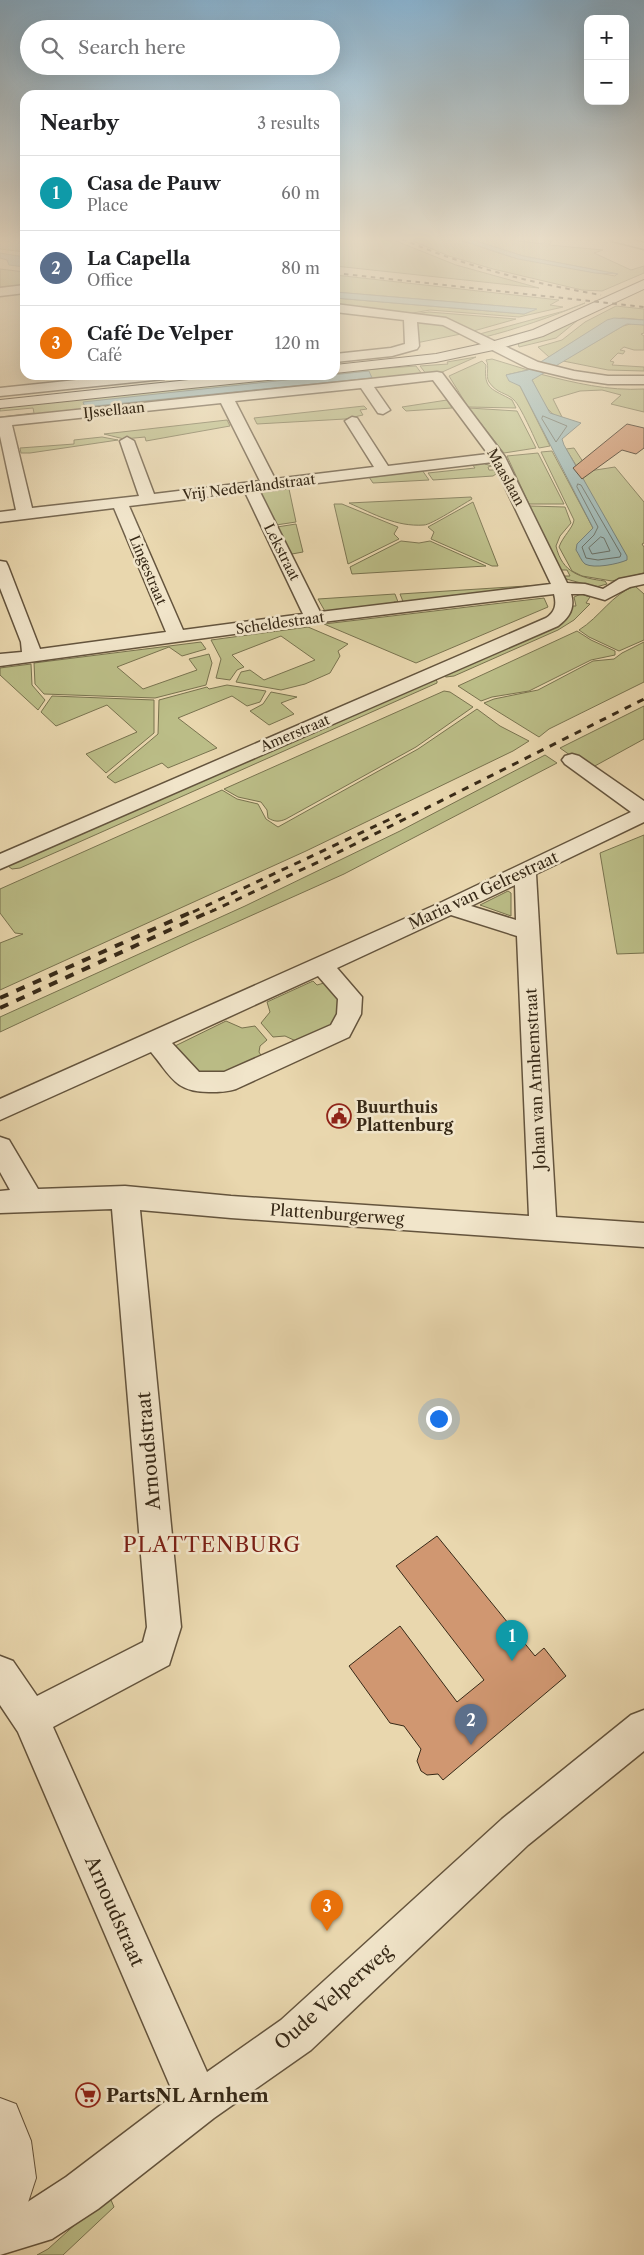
<!DOCTYPE html>
<html lang="en">
<head>
<meta charset="utf-8">
<style>
	:root { --surface:#fff; --page:#f6f6f6; --text:#202124; --muted:#757577; --line:#e0e0e0; --accent:#b45309 }
	body { margin:0; font-family:"Libre Caslon Text",serif; background:var(--page); color:var(--text) }
	.controls { position:absolute; right:15px; top:15px; display:grid; overflow:hidden; border-radius:10px; box-shadow:0 5px 20px #0002 }
	.controls button { width:45px; height:45px; display:grid; place-items:center; padding:0; border:0; border-bottom:1px solid var(--line); background:var(--surface); color:var(--text); font:25px sans-serif }
	.you { position:absolute; left:438px; top:1418px; width:18px; height:18px; margin:-12px; border:4px solid #fff; border-radius:50%; background:#1a73e8; box-shadow:0 0 0 8px #1a73e833 }
	.badge { display:grid; place-items:center; width:32px; height:32px; border-radius:50%; background:var(--accent); color:#fff; font-size:16px; font-weight:700 }
	.pin { position:absolute; translate:-50% -41px; filter:drop-shadow(0 1px 2px #0008) }
	.pin::after { content:''; position:absolute; top:26px; width:18px; height:15px; background:inherit; clip-path:polygon(0 0,100% 0,50% 100%) }
	.list { margin:0; padding:0; list-style:none }
	h2 { display:flex; justify-content:space-between; align-items:center; height:65px; margin:0; padding:0 20px; font-size:21px }
	h2 small { font-size:16px; font-weight:400; color:var(--muted) }
	.list li { display:grid; grid-template-columns:32px 1fr auto; gap:15px; align-items:center; box-sizing:border-box; height:75px; padding:0 20px; border-top:1px solid var(--line) }
	.list b { display:block; font-size:19px; white-space:nowrap }
	.list p { margin:0; font-size:16px; white-space:nowrap; color:var(--muted) }
	.list em { font-size:16px; font-style:normal; color:var(--muted) }
	.icon { flex:none; width:28px; height:28px; fill:none; stroke:currentColor; stroke-width:2; stroke-linecap:round; stroke-linejoin:round }
	.map { position:relative; flex:none; width:644px; height:2255px; overflow:hidden }
	.search { position:absolute; background:var(--surface); box-shadow:0 5px 20px #0002; left:20px; top:20px; width:320px; height:55px; display:flex; align-items:center; gap:12px; box-sizing:border-box; padding:0 18px; border-radius:28px; color:var(--muted); font-size:19px }
	.panel { position:absolute; background:var(--surface); box-shadow:0 5px 20px #0002; left:20px; top:90px; width:320px; height:290px; border-radius:15px }
	.map>svg:first-child { display:block }
</style>
</head>
<body>
<div class="map">
<svg width="644" height="2255" viewBox="0 0 644 2255">
	<rect width="100%" height="100%" fill="#e9d7ae"/>
	<filter id="stains"><feTurbulence type="fractalNoise" baseFrequency=".004" numOctaves="4"/><feColorMatrix values="0 0 0 0 .2 0 0 0 0 .09 0 0 0 0 .02 0 0 0 .5 -.17"/></filter>
	<radialGradient id="worn" r=".72"><stop offset=".6" stop-color="#630" stop-opacity="0"/><stop offset="1" stop-color="#630" stop-opacity=".3"/></radialGradient>
	<g fill="#bbbd87" stroke="#79734f" fill-rule="evenodd">
		<path d="M 0,239 L 25,239 L 25,252 L 0,249 Z"/>
		<path d="M 335,239 L 391,239 L 456,265 L 539,288 L 335,266 Z"/>
		<path d="M 408,239 L 457,239 L 511,257 L 615,276 L 617,274 L 523,256 L 470,239 L 504,239 L 543,244 L 548,239 L 552,240 L 549,245 L 603,250 L 594,253 L 631,270 L 644,266 L 644,273 L 602,291 L 582,290 L 493,269 L 449,256 Z"/>
		<path d="M 0,269 L 25,272 L 25,285 L 0,287 Z"/>
		<path d="M 335,275 L 559,300 L 550,305 L 563,307 L 519,317 L 430,310 L 407,314 L 335,306 L 335,298 L 524,314 L 536,309 L 335,292 Z"/>
		<path d="M 585,303 C 551,317 517,329 481,338 L 476,335 L 564,311 Z"/>
		<path d="M 616,306 L 644,309 L 644,320 L 623,318 L 608,320 L 549,357 L 538,347 L 562,340 L 585,322 Z"/>
		<path d="M 429,312 L 516,319 L 470,332 L 413,314 Z"/>
		<path d="M 578,320 L 556,338 L 519,347 L 518,343 Z"/>
		<path d="M 413,321 L 439,322 L 466,333 L 416,343 Z"/>
		<path d="M 634,323 L 644,325 L 644,333 L 641,334 L 644,336 L 644,350 L 634,350 L 624,347 L 620,350 L 625,351 L 623,354 L 618,353 L 610,361 L 614,362 L 612,365 L 644,367 L 644,371 L 608,370 L 563,361 L 623,326 Z"/>
		<path d="M 476,357 L 440,373 L 427,375 L 420,366 L 448,364 L 447,362 Z"/>
		<path d="M 492,359 L 528,370 L 506,375 L 520,386 L 550,446 L 539,448 C 534,437 521,407 514,400 C 506,392 497,394 489,382 C 485,375 490,367 486,360 Z"/>
		<path d="M 482,361 L 486,365 C 483,390 493,389 512,400 L 516,408 L 468,407 L 449,376 Z"/>
		<path d="M 416,366 L 422,374 L 0,420 L 0,417 L 34,413 L 33,408 L 0,411 L 0,407 L 303,375 L 335,375 L 335,372 ZM 368,371 L 372,378 L 85,407 L 84,403 Z"/>
		<path d="M 540,374 C 575,383 608,391 644,389 L 644,412 L 611,404 L 621,395 L 602,390 L 580,391 L 553,399 L 563,419 C 545,414 540,395 532,380 Z"/>
		<path d="M 447,400 L 452,408 L 406,411 L 402,407 Z"/>
		<path d="M 364,406 L 367,409 L 360,410 L 363,415 L 345,419 L 257,424 L 254,418 Z"/>
		<path d="M 469,408 L 517,411 L 536,448 L 504,453 Z"/>
		<path d="M 227,420 L 230,426 L 146,441 L 145,437 L 124,439 L 104,434 Z"/>
		<path d="M 102,437 L 118,440 L 30,453 L 21,453 L 20,448 L 74,444 L 74,440 Z"/>
		<path d="M 574,448 L 589,471 L 615,467 L 644,502 L 644,543 L 642,544 L 644,547 L 644,573 L 612,581 L 582,576 L 572,571 L 559,547 C 563,536 573,528 574,520 L 541,452 L 552,451 L 593,528 L 591,532 L 622,562 L 579,470 L 566,449 Z"/>
		<path d="M 538,453 L 564,504 L 529,504 L 507,456 Z"/>
		<path d="M 488,462 L 485,464 L 492,466 L 488,467 L 489,470 L 494,470 L 496,474 L 493,476 L 433,480 L 428,473 L 475,468 L 472,464 Z"/>
		<path d="M 417,470 L 422,470 L 429,480 L 373,483 L 369,477 Z"/>
		<path d="M 289,489 L 296,522 L 276,525 L 259,493 Z"/>
		<path d="M 471,497 L 472,499 C 463,504 431,525 424,525 C 396,527 374,514 349,503 Z"/>
		<path d="M 473,502 L 498,566 L 492,566 L 431,539 L 434,532 L 428,527 Z"/>
		<path d="M 334,504 L 342,504 L 398,527 L 394,534 L 399,539 L 348,564 Z"/>
		<path d="M 530,506 L 565,507 L 571,523 L 560,536 L 556,546 C 562,573 581,578 605,581 L 607,584 L 596,587 L 566,579 L 564,576 L 570,576 L 567,570 L 559,570 Z"/>
		<path d="M 296,524 L 303,552 L 292,554 L 277,527 Z"/>
		<path d="M 401,541 L 419,543 L 430,541 L 486,566 L 352,574 L 350,567 Z"/>
		<path d="M 542,585 L 544,588 L 404,604 L 400,594 Z"/>
		<path d="M 635,586 L 644,594 L 644,640 L 619,651 L 589,637 L 579,630 C 600,617 612,594 635,586 Z"/>
		<path d="M 395,594 L 398,602 L 394,602 L 395,605 L 326,613 L 318,599 Z"/>
		<path d="M 581,594 L 590,597 L 586,603 L 590,604 L 574,620 L 558,630 L 454,676 L 446,677 L 441,674 L 572,606 L 576,606 L 574,597 Z"/>
		<path d="M 544,598 L 548,607 L 416,663 L 324,624 Z"/>
		<path d="M 308,627 L 348,644 L 338,651 L 340,656 L 330,673 L 305,684 L 281,690 L 236,682 L 241,672 L 250,670 L 264,680 L 315,660 L 281,636 L 232,655 L 244,667 L 237,670 L 230,680 L 216,678 L 221,659 L 211,640 Z"/>
		<path d="M 577,631 L 591,640 L 615,651 L 615,655 L 591,660 L 529,691 L 492,697 L 481,701 L 458,686 Z"/>
		<path d="M 201,642 L 206,649 L 182,656 L 169,647 L 117,667 L 143,689 L 197,670 L 189,659 L 209,654 L 212,663 L 206,685 L 155,698 L 44,694 L 35,684 L 34,663 Z"/>
		<path d="M 644,642 L 644,682 L 549,729 L 539,737 L 484,703 L 494,699 L 538,690 L 593,661 L 614,659 L 622,653 Z"/>
		<path d="M 31,664 L 32,685 L 45,700 L 38,710 L 0,675 L 0,668 Z"/>
		<path d="M 434,678 L 437,681 L 437,683 L 77,843 L 20,868 L 12,869 L 8,866 L 8,862 Z"/>
		<path d="M 227,685 L 266,691 L 260,702 L 247,706 L 232,696 L 178,718 L 217,748 L 168,768 L 162,763 L 115,783 L 107,777 L 158,734 L 159,700 L 207,687 L 209,689 Z"/>
		<path d="M 444,691 L 450,692 L 473,707 L 416,747 L 286,819 C 279,822 275,822 268,818 L 267,810 L 261,802 L 238,797 L 224,789 Z"/>
		<path d="M 271,692 L 297,697 L 281,703 L 294,714 L 269,725 L 250,711 L 263,704 Z"/>
		<path d="M 52,696 L 154,700 L 154,733 L 106,773 L 86,754 L 137,732 L 107,705 L 56,726 L 41,712 Z"/>
		<path d="M 644,706 L 644,739 L 593,767 L 574,758 L 560,748 Z"/>
		<path d="M 477,709 L 500,726 L 529,741 L 513,751 L 306,851 L 0,990 L 0,943 L 23,934 L 15,933 L 0,913 L 0,889 L 222,790 L 237,799 L 258,804 L 266,819 L 278,827 L 418,749 Z"/>
		<path d="M 545,755 L 557,763 L 344,874 L 190,943 L 0,1032 L 0,1017 L 245,906 L 400,831 Z"/>
		<path d="M 644,835 L 644,953 L 617,954 L 600,853 Z"/>
		<path d="M 508,891 L 511,893 L 511,916 L 480,905 Z"/>
		<path d="M 313,981 L 317,985 L 324,983 L 343,1003 L 333,1024 L 296,1041 L 285,1036 L 273,1037 L 261,1023 L 270,1012 L 267,1002 Z"/>
		<path d="M 226,1021 L 242,1028 L 255,1026 L 267,1040 L 260,1046 L 259,1052 L 262,1057 L 224,1076 L 196,1073 L 175,1046 Z"/>
		<path d="M 111,2200 L 114,2207 L 63,2255 L 37,2255 L 48,2249 L 98,2204 Z"/>
	</g>
	<g fill="#9bb7b5" stroke="#737e76">
		<path d="M 457,239 L 470,239 L 523,256 L 618,274 L 595,273 L 518,259 Z"/>
		<path d="M 0,253 L 25,257 L 25,267 L 9,265 L 7,260 L 0,258 Z"/>
		<path d="M 335,292 L 537,309 L 524,314 L 335,298 Z"/>
		<path d="M 614,318 L 644,320 L 644,325 L 627,324 L 623,326 L 532,380 L 550,413 L 581,423 L 562,439 L 564,445 L 627,556 L 627,560 C 618,564 594,569 585,564 C 581,561 579,554 576,550 L 577,544 L 593,528 L 520,386 L 509,381 L 506,375 L 528,370 L 607,320 Z"/>
		<path d="M 369,371 L 372,378 L 85,407 L 83,402 Z"/>
	</g>
	<g fill="none" stroke-linecap="round" stroke-linejoin="round">
		<g stroke="#697066" stroke-width="1">
			<path d="M 543,416 L 567,426 L 556,442 L 542,419 Z"/>
			<path d="M 578,484 L 581,485 L 621,554 L 620,557 L 598,560 L 586,558 L 582,547 L 594,535 L 598,527 L 577,487 Z"/>
			<path d="M 601,537 L 604,538 L 610,551 L 592,554 L 589,548 Z"/>
		</g>
	</g>
	<g fill="#d09771" stroke="#372917">
		<path d="M 627,424 L 644,428 L 644,448 L 636,454 L 622,450 L 582,479 L 573,468 Z"/>
		<path d="M 437,1536 L 535,1656 L 544,1648 L 566,1676 L 443,1780 L 438,1774 L 427,1775 L 421,1771 L 417,1761 L 421,1749 L 404,1726 L 390,1723 L 349,1666 L 400,1626 L 457,1702 L 484,1680 L 396,1566 Z"/>
	</g>
	<g fill="none" stroke-linecap="round" stroke-linejoin="round">
		<g stroke="#64543d" stroke-width="3">
			<g id="minor">
				<path d="M 610,239 L 630,239 L 644,243 L 644,249 L 612,241 Z"/>
				<path d="M 25,285 L 25,293 L 0,296 L 0,288 Z"/>
				<path d="M 335,304 L 446,318 L 538,362 L 574,371 L 608,376 L 644,376 L 644,384 L 608,384 L 574,379 L 528,368 L 443,325 L 417,322 L 419,346 L 417,349 L 392,356 L 335,362 L 335,354 L 391,348 L 405,344 L 404,320 L 335,312 Z"/>
				<path d="M 437,372 L 442,373 L 505,457 L 567,583 L 585,584 L 603,589 L 619,579 L 644,574 L 644,584 L 630,587 L 605,600 L 584,594 L 571,594 C 575,608 570,617 558,626 L 0,869 L 0,854 L 546,618 C 555,612 557,605 554,594 L 314,623 L 0,666 L 0,654 L 22,652 L 21,642 L 0,588 L 0,561 L 6,562 L 8,566 L 40,649 L 166,632 L 114,508 L 0,522 L 0,512 L 16,510 L 0,436 L 0,418 ZM 433,380 L 488,454 L 388,466 L 357,418 L 352,417 L 345,421 L 374,467 L 275,479 L 235,401 L 361,388 L 378,413 L 383,414 L 390,410 L 374,387 ZM 221,403 L 260,481 L 154,494 L 134,441 L 127,437 L 120,441 L 139,496 L 32,508 L 12,425 ZM 493,462 L 551,584 L 320,612 L 259,490 ZM 245,492 L 303,614 L 183,630 L 129,506 Z"/>
				<path d="M 124,375 L 171,375 L 164,379 L 0,396 L 0,388 Z"/>
				<path d="M 572,754 L 579,756 L 644,801 L 644,822 L 536,874 L 556,1217 L 644,1223 L 644,1247 L 231,1218 L 140,1210 L 181,1627 L 169,1665 L 53,1727 L 207,2072 L 281,2020 L 502,1819 L 631,1715 L 644,1710 L 644,1751 L 528,1845 L 311,2050 L 214,2118 L 98,2209 L 52,2239 L 0,2255 L 0,2211 L 26,2203 L 66,2177 L 174,2095 L 18,1732 L 0,1705 L 0,1656 L 13,1661 L 37,1696 L 143,1642 L 147,1627 L 112,1209 L 0,1213 L 0,1191 L 10,1190 L 0,1172 L 0,1137 L 9,1140 L 38,1189 L 125,1186 L 231,1196 L 529,1216 L 517,936 L 451,915 L 337,968 L 362,997 L 361,1014 L 349,1037 L 236,1089 C 227,1092 219,1092 209,1092 C 175,1092 171,1076 151,1052 L 0,1120 L 0,1099 L 442,902 L 631,812 L 565,764 L 562,760 L 565,756 ZM 515,885 L 516,920 L 471,906 ZM 318,976 L 338,999 L 337,1014 L 331,1025 L 224,1072 L 199,1072 L 172,1043 Z"/>
			</g>
		</g>
		<g stroke="#64543d" stroke-width="2">
			<path id="tertiary" d="M 0,2098 L 16,2104 L 31,2141 L 36,2178 L 17,2236 L 0,2242 Z"/>
		</g>
		<g stroke="#372917" stroke-width="2">
			<g id="secondary">
				<path d="M 644,280 L 644,289 L 543,336 L 498,349 L 436,362 L 335,373 L 335,365 L 436,354 L 491,342 L 533,330 Z"/>
				<path d="M 236,375 L 284,375 L 277,379 L 0,408 L 0,400 Z"/>
			</g>
		</g>
		<use href="#minor" fill="#f1e5ca" fill-rule="evenodd"/>
		<use href="#tertiary" fill="#f1e5ca" fill-rule="evenodd"/>
		<use href="#secondary" fill="#f1e5ca" fill-rule="evenodd"/>
		<g stroke="#372917" stroke-width="2" stroke-dasharray="4.5 4.5" stroke-linecap="butt">
			<path d="M 402,239 C 466,267 532,283 601,295"/>
			<path d="M 335,273 L 644,307"/>
		</g>
		<g stroke="#372917" stroke-width="3" stroke-dasharray="7 7" stroke-linecap="butt">
			<path d="M 193,912 L 401,814"/>
			<path d="M 210,912 L 327,858 L 644,699"/>
		</g>
		<g stroke="#372917" stroke-width="4" stroke-dasharray="9 9" stroke-linecap="butt">
			<path d="M 0,998 L 196,910"/>
			<path d="M 0,1008 L 213,910"/>
		</g>
	</g>
	<linearGradient id="sky" x2="0" y2="1"><stop stop-color="#89b5d4"/><stop offset="0.43" stop-color="#f5eddb"/><stop offset="1" stop-color="#f5eddb" stop-opacity="0"/></linearGradient>
	<rect width="644" height="555" fill="url(#sky)"/>
	<defs>
		<g id="civic-ring" transform="scale(1.25)"><circle r="9.5" fill="#f1e5ca" stroke="#8f2418" stroke-width="1.5"/><path d="M-.6-6.5H3V-4.5H.6V-3L4-1V1h2V6H-6V1h2V-1L-.6-3ZM-1.2 2.5V6h2.4V2.5Z" fill="#8f2418"/></g>
		<g id="supermarket-ring" transform="scale(1.25)"><circle r="9.5" fill="#f1e5ca" stroke="#8f2418" stroke-width="1.5"/><path d="M-6-5.5h2.5l.6 2H6L4.5 2H-2.5L-4.4-4H-6ZM-1.5 3.2a1.3 1.3 0 1 0 .1 0ZM3 3.2a1.3 1.3 0 1 0 .1 0Z" fill="#8f2418"/></g>
	</defs>
	<g fill-rule="evenodd">
		<use href="#civic-ring" x="339" y="1116"/>
		<use href="#supermarket-ring" x="88" y="2095"/>
	</g>
	<g text-anchor="middle" stroke-width="5" stroke-linejoin="round" paint-order="stroke">
		<g font-size="14" fill="#372917" stroke="#f1e5ca">
			<text transform="translate(114 410) rotate(-6)" y="5">IJssellaan</text>
			<text transform="translate(506 477) rotate(61)" y="5">Maaslaan</text>
			<text transform="translate(249 487) rotate(-7)" y="5">Vrij Nederlandstraat</text>
			<text transform="translate(282 552) rotate(63)" y="5">Lekstraat</text>
			<text transform="translate(148 570) rotate(67)" y="5">Lingestraat</text>
			<text transform="translate(280 623) rotate(-8)" y="5">Scheldestraat</text>
			<text transform="translate(295 733) rotate(-23)" y="5">Amerstraat</text>
		</g>
		<g font-size="16" fill="#372917" stroke="#f1e5ca">
			<text transform="translate(483 890) rotate(-25)" y="6">Maria van Gelrestraat</text>
			<text transform="translate(535 1079) rotate(-93)" y="6">Johan van Arnhemstraat</text>
			<text transform="translate(337 1214) rotate(4)" y="6">Plattenburgerweg</text>
		</g>
		<g font-size="16" font-weight="bold" fill="#372917" stroke="#f1e5ca" text-anchor="start">
			<text x="356" y="1113">Buurthuis<tspan x="356" dy="18">Plattenburg</tspan></text>
		</g>
		<g font-size="19" fill="#372917" stroke="#f1e5ca">
			<text transform="translate(148 1451) rotate(-95)" y="7">Arnoudstraat</text>
			<text transform="translate(115 1911) rotate(66)" y="7">Arnoudstraat</text>
			<text transform="translate(333 1997) rotate(-41)" y="7">Oude Velperweg</text>
		</g>
		<g font-size="19" font-weight="bold" fill="#372917" stroke="#f1e5ca" text-anchor="start">
			<text x="106" y="2102">PartsNL Arnhem</text>
		</g>
		<g font-size="21" letter-spacing="1" fill="#7a1f14" stroke="#f1e5ca">
			<text x="212" y="1552">PLATTENBURG</text>
		</g>
	</g>
	<rect width="100%" height="100%" filter="url(#stains)"/>
	<rect width="100%" height="100%" fill="url(#worn)"/>
</svg>
<div class="controls">
<button>+</button>
<button>−</button>
</div>
<div class="you"></div>
<div class="pin badge" style="left:512px;top:1661px;background:#0f9aa8">1</div>
<div class="pin badge" style="left:471px;top:1745px;background:#5c6f8a">2</div>
<div class="pin badge" style="left:327px;top:1931px;background:#e8710a">3</div>
<div class="search"><svg class="icon" aria-label="search" viewBox="0 0 24 24"><circle cx="10" cy="10" r="6"/><path d="M15 15l6 6"/></svg>Search here</div>
<section class="panel">
<h2>Nearby<small>3 results</small></h2>
<ul class="list">
<li><span class="badge" style="background:#0f9aa8">1</span><div><b>Casa de Pauw</b><p>Place</p></div><em>60 m</em></li>
<li><span class="badge" style="background:#5c6f8a">2</span><div><b>La Capella</b><p>Office</p></div><em>80 m</em></li>
<li><span class="badge" style="background:#e8710a">3</span><div><b>Café De Velper</b><p>Café</p></div><em>120 m</em></li>
</ul>
</section>
</div>
</body>
</html>
